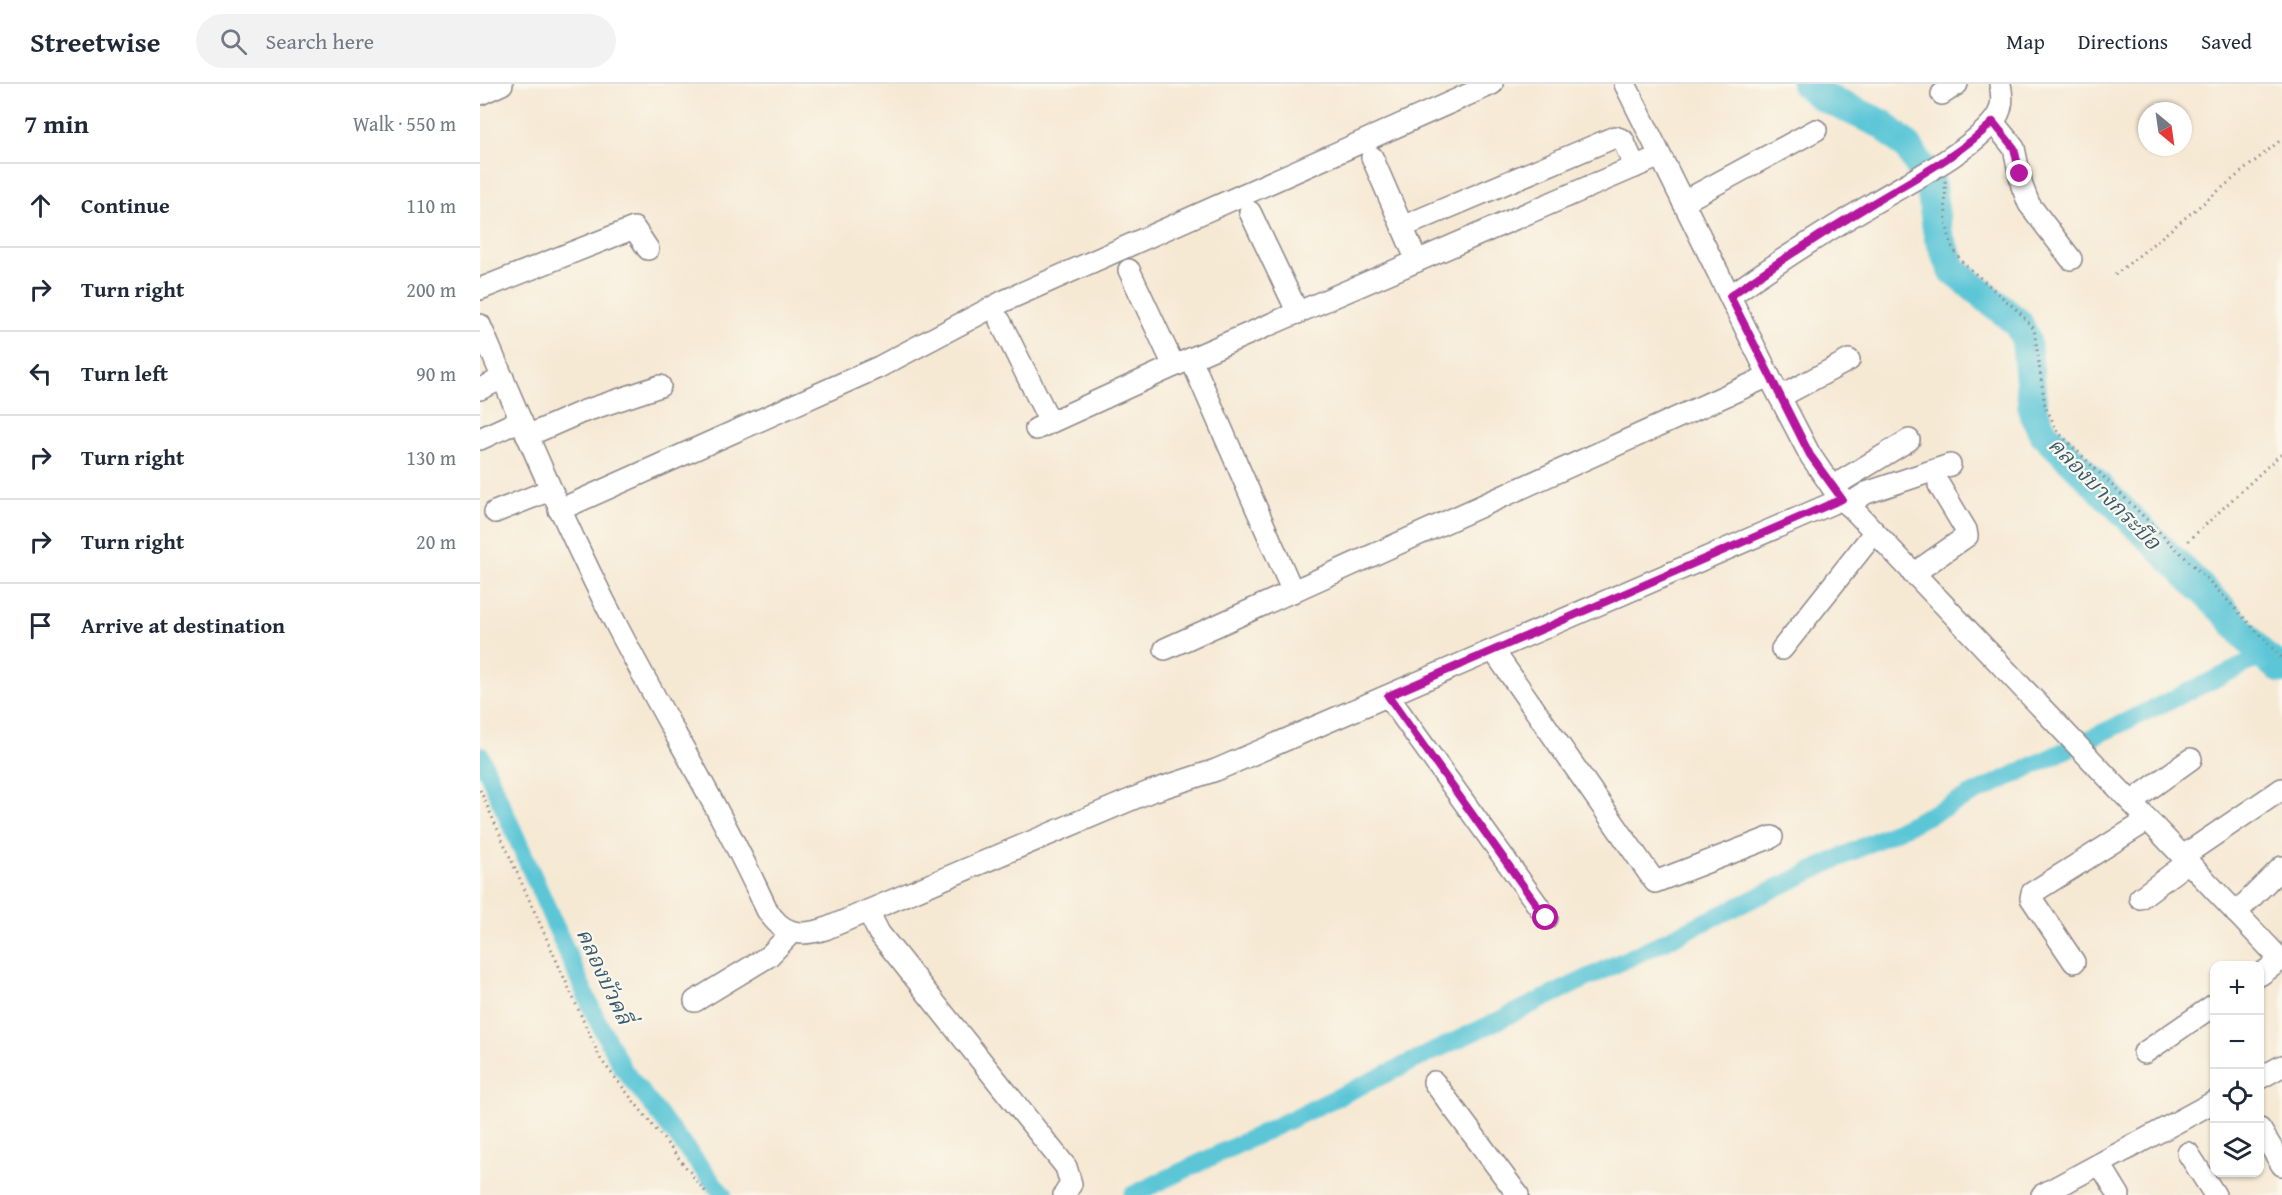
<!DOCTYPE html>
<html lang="en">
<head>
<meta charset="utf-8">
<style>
	:root { --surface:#fff; --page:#f2f2f3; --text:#1f2937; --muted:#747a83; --line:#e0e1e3 }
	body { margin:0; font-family:"Gentium Book Plus","Noto Serif Thai",serif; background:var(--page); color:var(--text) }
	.controls { position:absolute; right:18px; bottom:18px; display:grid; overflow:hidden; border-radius:12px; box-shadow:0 2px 4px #0004 }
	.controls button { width:54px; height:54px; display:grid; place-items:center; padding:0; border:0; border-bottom:2px solid var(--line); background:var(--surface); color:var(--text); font:30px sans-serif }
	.compass { position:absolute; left:1658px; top:18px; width:54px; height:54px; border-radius:50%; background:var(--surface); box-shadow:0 2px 4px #0004; rotate:151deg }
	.stop { position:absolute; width:18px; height:18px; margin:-14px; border:4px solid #b5179e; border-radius:50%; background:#fff }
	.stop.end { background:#b5179e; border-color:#fff; box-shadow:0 2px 6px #0008 }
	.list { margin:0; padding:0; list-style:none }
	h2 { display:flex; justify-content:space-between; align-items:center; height:78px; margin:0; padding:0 24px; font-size:26px }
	h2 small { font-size:20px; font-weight:400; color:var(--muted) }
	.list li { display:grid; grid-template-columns:39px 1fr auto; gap:18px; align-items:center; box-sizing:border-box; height:84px; padding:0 24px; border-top:2px solid var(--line) }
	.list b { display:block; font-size:22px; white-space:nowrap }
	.list em { font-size:20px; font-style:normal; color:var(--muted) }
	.icon { flex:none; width:33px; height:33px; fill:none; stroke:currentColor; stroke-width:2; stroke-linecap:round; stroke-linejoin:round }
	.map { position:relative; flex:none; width:1802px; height:1111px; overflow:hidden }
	header { display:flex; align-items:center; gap:36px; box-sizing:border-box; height:84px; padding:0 30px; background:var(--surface); border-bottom:2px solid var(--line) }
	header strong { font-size:28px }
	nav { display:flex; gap:33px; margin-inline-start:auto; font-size:21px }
	.search { width:420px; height:54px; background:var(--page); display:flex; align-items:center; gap:15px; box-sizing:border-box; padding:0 21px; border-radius:33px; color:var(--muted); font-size:22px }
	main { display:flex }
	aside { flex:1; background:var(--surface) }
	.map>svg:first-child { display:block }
</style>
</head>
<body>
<header>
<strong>Streetwise</strong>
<div class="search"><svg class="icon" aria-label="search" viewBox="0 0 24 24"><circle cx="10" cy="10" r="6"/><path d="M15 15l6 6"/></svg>Search here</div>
<nav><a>Map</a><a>Directions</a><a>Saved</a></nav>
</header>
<main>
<aside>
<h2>7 min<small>Walk · 550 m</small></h2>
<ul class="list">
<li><svg class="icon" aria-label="ahead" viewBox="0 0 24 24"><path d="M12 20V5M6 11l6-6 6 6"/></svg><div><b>Continue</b></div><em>110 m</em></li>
<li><svg class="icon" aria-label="right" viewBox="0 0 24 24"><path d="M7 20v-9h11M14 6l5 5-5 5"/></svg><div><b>Turn right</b></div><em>200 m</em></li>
<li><svg class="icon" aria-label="left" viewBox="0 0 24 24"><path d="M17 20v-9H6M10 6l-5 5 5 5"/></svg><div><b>Turn left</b></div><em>90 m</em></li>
<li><svg class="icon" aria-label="right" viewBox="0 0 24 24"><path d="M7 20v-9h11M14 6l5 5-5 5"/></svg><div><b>Turn right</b></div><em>130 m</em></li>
<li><svg class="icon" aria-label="right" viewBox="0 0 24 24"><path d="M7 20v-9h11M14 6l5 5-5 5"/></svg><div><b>Turn right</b></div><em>20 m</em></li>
<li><svg class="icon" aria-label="arrive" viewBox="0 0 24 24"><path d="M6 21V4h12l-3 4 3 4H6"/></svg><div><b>Arrive at destination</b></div></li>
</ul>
</aside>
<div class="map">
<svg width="1802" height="1111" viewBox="0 0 1802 1111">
	<rect width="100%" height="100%" fill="#fbf7ec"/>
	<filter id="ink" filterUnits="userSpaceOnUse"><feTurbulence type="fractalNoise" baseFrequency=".0167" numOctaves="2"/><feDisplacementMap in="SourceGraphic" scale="12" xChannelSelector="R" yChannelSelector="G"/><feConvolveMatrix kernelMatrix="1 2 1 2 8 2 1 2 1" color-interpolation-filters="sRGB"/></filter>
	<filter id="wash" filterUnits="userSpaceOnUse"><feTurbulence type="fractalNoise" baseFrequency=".008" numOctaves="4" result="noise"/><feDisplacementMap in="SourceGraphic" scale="24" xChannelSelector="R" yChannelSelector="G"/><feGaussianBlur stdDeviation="1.35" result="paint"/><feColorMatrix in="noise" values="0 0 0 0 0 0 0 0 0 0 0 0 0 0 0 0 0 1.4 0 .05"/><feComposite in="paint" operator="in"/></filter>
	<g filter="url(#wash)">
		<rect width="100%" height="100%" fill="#f6e9d4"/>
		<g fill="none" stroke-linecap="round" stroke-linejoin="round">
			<g stroke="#5cc6d7" stroke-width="18">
				<path d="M 0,671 L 115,932 L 143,985 L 243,1111"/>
				<path d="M 652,1111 L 1783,572"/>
			</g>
			<path stroke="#5cc6d7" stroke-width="30" d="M 1326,0 L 1341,12 L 1402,40 L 1428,63 L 1450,98 L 1458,151 L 1473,186 L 1538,239 L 1546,256 L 1553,327 L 1563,348 L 1745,528 L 1783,572 L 1802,585"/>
		</g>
	</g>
	<g filter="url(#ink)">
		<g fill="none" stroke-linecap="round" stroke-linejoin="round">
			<g stroke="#8c8688" stroke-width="24">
				<g id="minor">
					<path d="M 1145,0 L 1289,292 L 1330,371 L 1352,403 L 1802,877"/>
					<path d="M 0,10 L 22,0"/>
					<path d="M 1462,10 L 1477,0"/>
					<path d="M 1513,38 L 1534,64 L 1542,102 L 1549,120 L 1591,175"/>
					<path d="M 892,73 L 937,177"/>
					<path d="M 1203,118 L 1336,46"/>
					<path d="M 770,128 L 818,229"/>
					<path d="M 922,143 L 1135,53 L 1143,56 L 1155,83"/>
					<path d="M 649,186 L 694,282"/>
					<path d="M 0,205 L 154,144 L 168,165"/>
					<path d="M 1250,212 C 1296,179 1343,149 1392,120 C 1428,98 1486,70 1513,38 C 1523,26 1523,14 1520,0"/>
					<path d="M 520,237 L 570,338"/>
					<path d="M 0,241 C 44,344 87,447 139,546 C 188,640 243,730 287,826 C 302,850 319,853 345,845 L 669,708 L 736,686 L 1362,415"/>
					<path d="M 711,275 L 813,508"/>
					<path d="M 0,305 L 23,294"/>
					<path d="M 1300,313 L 1369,276"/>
					<path d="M 556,345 L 694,282 L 1180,72"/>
					<path d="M 47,352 L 102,328 L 180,302"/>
					<path d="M 0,355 L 41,336"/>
					<path d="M 1352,403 L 1429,356"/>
					<path d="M 1368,421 L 1386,409 L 1470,381"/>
					<path d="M 79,426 L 399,283 L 524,217 L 1012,0"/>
					<path d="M 15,428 L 70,406"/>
					<path d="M 1433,490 L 1487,452 L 1486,446 L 1459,401"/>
					<path d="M 685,565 L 1289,292"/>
					<path d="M 1302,565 L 1394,449"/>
					<path d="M 1013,566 L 1175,798 L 1292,753"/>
					<path d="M 908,612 L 1067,834"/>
					<path d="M 1651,718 L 1711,675"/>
					<path d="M 1703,772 L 1802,705"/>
					<path d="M 1660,814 L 1708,778"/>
					<path d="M 388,827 L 399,849 L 586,1083 L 591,1100 L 584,1111"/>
					<path d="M 1756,829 L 1802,783"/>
					<path d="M 1594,878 L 1551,814 L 1552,809 L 1668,736"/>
					<path d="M 1780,891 L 1802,875"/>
					<path d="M 215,917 L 289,872 L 311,849"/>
					<path d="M 1664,969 L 1734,921"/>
					<path d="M 1780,994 L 1802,982"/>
					<path d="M 954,998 L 1038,1111"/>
					<path d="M 1780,1045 L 1802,1081"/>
					<path d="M 1708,1069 L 1735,1111"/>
					<path d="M 1620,1080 L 1639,1111"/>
					<path d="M 1562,1111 L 1734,1018"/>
				</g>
			</g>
			<g stroke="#8c8688" stroke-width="3" stroke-dasharray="1.5 4.5" stroke-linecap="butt">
				<path d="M 1465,97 L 1466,137 L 1471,161 L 1481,177 L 1539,228 L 1554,245 L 1565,322 L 1578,348 L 1730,498 L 1802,574"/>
				<path d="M 1635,191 L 1802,55"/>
				<path d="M 1708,457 L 1802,369"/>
				<path d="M 0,706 L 121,976 L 228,1111"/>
			</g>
			<use href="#minor" stroke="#fff" stroke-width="21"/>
		</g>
	</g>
	<g fill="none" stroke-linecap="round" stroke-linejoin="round" filter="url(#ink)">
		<path stroke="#b5179e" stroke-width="8" d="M 1066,834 L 908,612 L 1362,415 L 1330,371 L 1250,212 C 1295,180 1341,150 1388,122 C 1431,96 1477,73 1513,38 L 1534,64 L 1540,90"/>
	</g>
	<g text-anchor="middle" stroke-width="4.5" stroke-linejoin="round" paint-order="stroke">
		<g font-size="22" font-style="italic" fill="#365b72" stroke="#fbf7ec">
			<text transform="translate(1625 409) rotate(45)" y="8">คลองบางกระบือ</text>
			<text transform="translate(125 892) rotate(65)" y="8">คลองบัวคลี่</text>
		</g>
	</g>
</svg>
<div class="controls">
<button>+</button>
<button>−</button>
<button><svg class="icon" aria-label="locate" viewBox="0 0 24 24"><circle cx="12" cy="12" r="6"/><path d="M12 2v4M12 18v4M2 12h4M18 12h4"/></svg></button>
<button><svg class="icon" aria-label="layers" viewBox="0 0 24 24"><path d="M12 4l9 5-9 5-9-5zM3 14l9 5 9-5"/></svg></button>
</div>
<svg class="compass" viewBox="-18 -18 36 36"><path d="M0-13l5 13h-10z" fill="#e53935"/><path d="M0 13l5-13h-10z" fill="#747a83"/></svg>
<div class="stop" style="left:1066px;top:834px"></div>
<div class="stop end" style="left:1540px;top:90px"></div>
</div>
</main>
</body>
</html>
